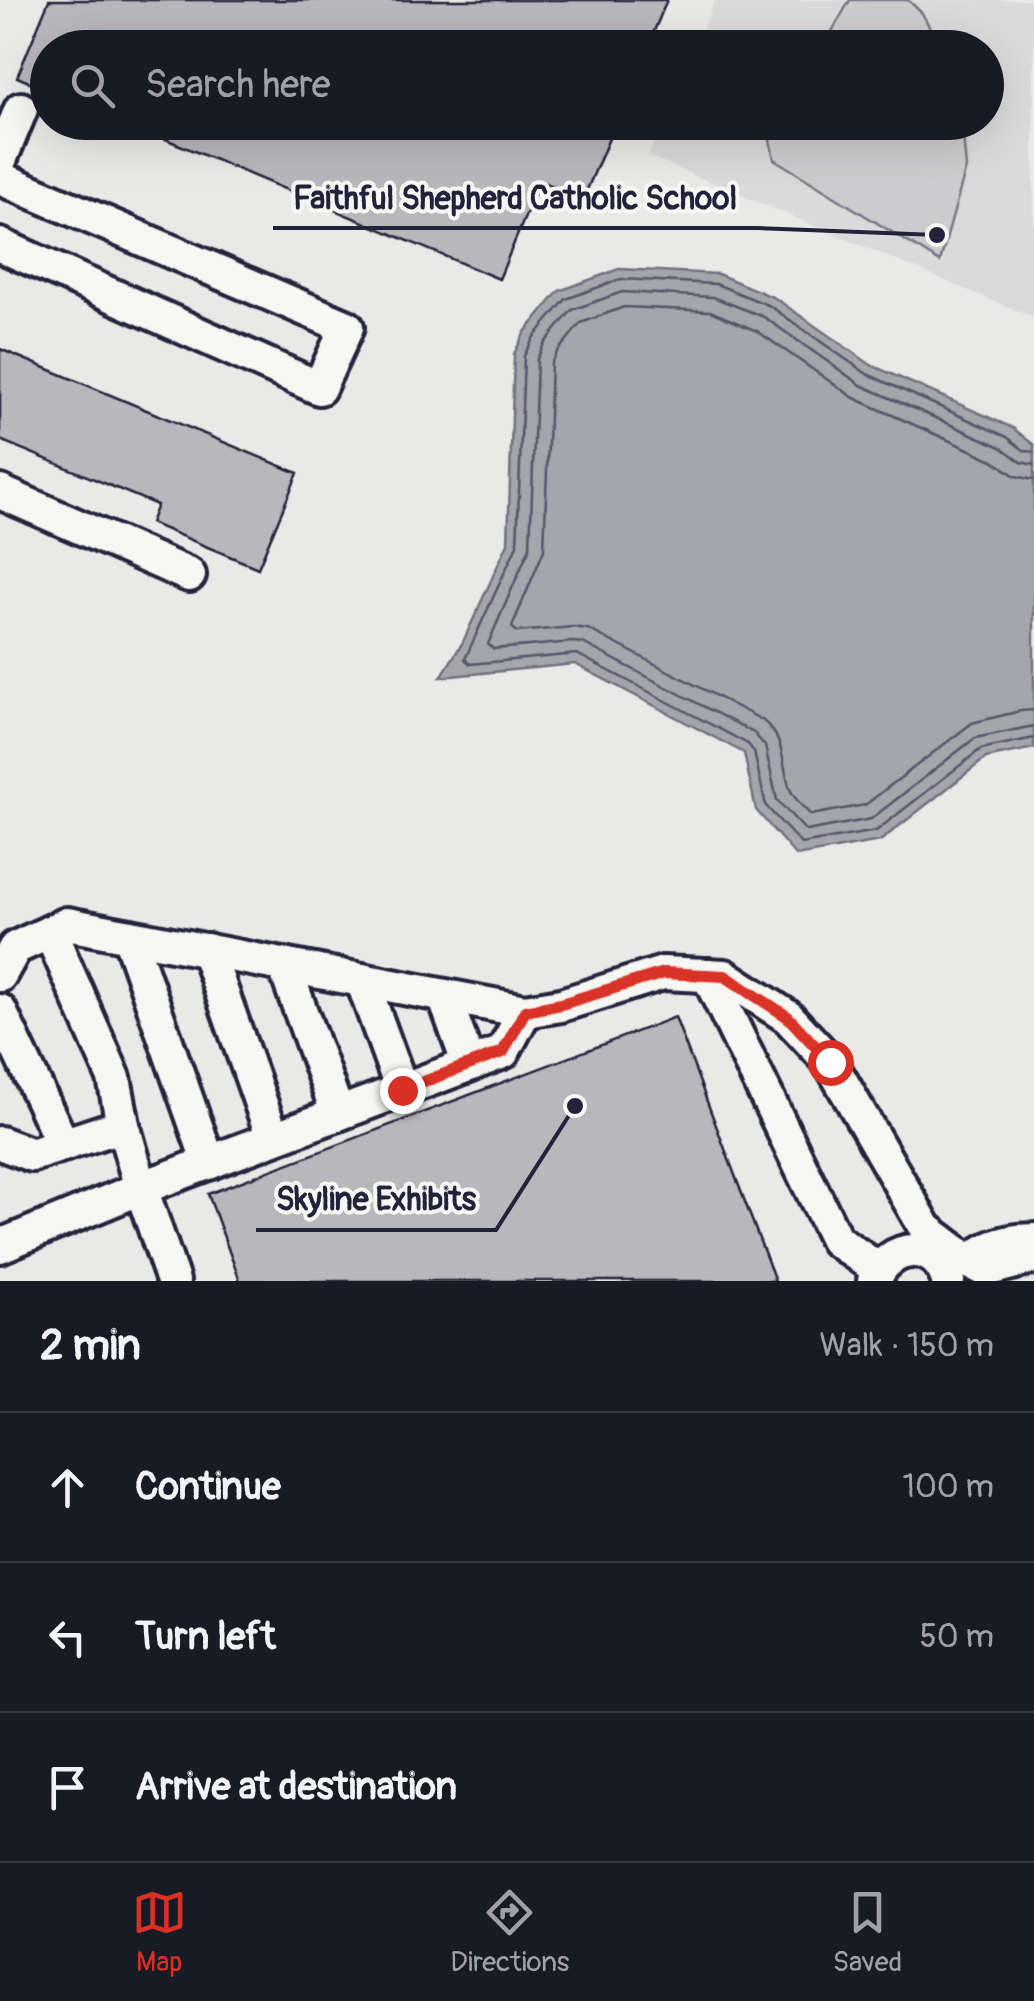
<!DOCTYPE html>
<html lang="en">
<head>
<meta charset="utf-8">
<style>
	:root { --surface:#171b24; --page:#242831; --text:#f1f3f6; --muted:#9ea1a6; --line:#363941; --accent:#d93025 }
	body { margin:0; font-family:Pangolin,sans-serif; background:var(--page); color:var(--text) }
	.stop { position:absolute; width:30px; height:30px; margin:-22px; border:8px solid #d93025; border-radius:50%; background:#fff }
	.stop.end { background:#d93025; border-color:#fff; box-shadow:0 2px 10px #0008 }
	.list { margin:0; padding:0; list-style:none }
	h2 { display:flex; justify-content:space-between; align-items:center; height:130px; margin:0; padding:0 40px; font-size:42px }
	h2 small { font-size:32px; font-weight:400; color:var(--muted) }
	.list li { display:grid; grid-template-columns:65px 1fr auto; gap:30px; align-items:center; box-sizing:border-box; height:150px; padding:0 40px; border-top:2px solid var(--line) }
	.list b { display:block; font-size:38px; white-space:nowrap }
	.list em { font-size:32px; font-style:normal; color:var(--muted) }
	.icon { flex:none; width:55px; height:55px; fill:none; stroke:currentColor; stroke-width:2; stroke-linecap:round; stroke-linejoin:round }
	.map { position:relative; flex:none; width:1034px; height:1281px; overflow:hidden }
	.search { position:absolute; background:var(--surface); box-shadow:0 10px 40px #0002; left:30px; right:30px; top:30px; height:110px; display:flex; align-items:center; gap:25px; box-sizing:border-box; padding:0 35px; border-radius:55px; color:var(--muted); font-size:38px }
	.sheet { height:580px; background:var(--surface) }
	nav { display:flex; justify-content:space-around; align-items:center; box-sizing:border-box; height:140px; border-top:2px solid var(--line); background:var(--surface); font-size:28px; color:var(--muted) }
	nav a { display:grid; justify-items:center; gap:5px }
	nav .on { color:var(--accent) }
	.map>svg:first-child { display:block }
</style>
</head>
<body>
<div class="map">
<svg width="1034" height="1281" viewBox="0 0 1034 1281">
	<rect width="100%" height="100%" fill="#e9e9e7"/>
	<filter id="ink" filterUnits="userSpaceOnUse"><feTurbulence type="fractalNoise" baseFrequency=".01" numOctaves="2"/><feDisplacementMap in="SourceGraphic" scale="20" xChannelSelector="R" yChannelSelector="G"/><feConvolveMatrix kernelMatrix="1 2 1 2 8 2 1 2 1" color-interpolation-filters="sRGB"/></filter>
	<g filter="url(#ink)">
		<path fill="#dadada" d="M 715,0 L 1034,0 L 1034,318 L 648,156 L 663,123 L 986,122 L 986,48 L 695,47 Z"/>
		<g fill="#ccccce" stroke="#777784" stroke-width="2.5">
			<path d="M 850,0 L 908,0 L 922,13 L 940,47 L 823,47 Z"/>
			<path d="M 780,123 L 962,123 L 966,168 L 940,262 L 774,159 L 770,140 Z"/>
		</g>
		<path fill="#a5a5ac" stroke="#71717f" stroke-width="2.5" d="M 619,269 L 718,274 L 775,298 L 871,365 L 1013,428 L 1034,445 L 1034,748 L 986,758 L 880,841 L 796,856 L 756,810 L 744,753 L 575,664 L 441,677 L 463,642 L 508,543 L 514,354 L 525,332 L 559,291 Z"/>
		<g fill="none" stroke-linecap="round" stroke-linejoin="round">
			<g stroke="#565668" stroke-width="2.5">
				<path d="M 1034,452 L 1025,451 L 1007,437 L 867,374 L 770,306 L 716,284 L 621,279 L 566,299 L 534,337 L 524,356 L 517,545 L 465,659 L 470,664 L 577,654 L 748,744 L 754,752 L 766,806 L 801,844 L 876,831 L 981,749 L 1034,738"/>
				<path d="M 1034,465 L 1021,462 L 1001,447 L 861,385 L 764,317 L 713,297 L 622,292 L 572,310 L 544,344 L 537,359 L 530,547 L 488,644 L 493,649 L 573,642 L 583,643 L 754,733 L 765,746 L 777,800 L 806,831 L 871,819 L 975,738 L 1034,726"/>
				<path d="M 1034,480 L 1015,476 L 993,460 L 854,398 L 757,331 L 710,311 L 624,307 L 581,323 L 557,352 L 551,363 L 544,550 L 512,627 L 517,632 L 573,627 L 588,629 L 762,720 C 786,738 781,764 790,789 C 794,799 804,808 811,815 L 865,805 L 972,723 L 1020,711 L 1034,710"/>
			</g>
		</g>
		<g fill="#b8b8bc" stroke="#22223b" stroke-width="2.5">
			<path d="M 49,0 L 667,0 L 647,48 L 48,48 L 48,90 L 17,77 Z"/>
			<path d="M 125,122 L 616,122 L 583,199 L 540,181 L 499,279 Z"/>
			<path d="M 0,349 L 298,473 L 258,568 L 150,523 L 157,505 L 0,440 Z"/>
			<path d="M 675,1017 L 775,1281 L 240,1281 L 208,1194 Z"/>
		</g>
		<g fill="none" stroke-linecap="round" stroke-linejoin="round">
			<g stroke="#22223b" stroke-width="40">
				<g id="minor">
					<path d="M 0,160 L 21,109"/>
					<path d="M 0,178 L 347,327 L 319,388 L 0,245"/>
					<path d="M 0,492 L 189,575"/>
					<path d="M 50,932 L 114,1078 L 123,1125"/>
					<path d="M 129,936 L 209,1163"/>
					<path d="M 207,950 L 273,1138"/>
					<path d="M 284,965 L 338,1114"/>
					<path d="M 0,975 L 15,948 L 67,924 L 525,1011 L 561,1005 L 663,973 L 725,976 L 788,1017 L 830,1062 L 926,1229 L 971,1263"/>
					<path d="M 708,975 L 836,1240 L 878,1269"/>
					<path d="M 362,980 L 402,1090"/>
					<path d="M 444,996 L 469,1065"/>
					<path d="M 0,1011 L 63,1145"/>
					<path d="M 0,1143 L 32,1155 L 123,1125 L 141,1188 L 0,1246"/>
					<path d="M 1034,1240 C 1013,1240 983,1246 971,1263 L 985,1270 L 1034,1257"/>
					<path d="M 173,1281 L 141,1188 L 503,1052 L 525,1011"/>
					<path d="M 874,1281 C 889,1243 936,1239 948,1281"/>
				</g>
			</g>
			<use href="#minor" stroke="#f6f6f2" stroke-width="32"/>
		</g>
	</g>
	<g fill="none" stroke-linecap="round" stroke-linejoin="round" filter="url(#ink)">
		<path stroke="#d93025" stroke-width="12" d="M 402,1090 L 503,1052 L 525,1011 L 561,1004 L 664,973 L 725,976 L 788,1017 L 830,1062"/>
	</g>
	<path fill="none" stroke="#22223b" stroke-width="4" d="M937 235L757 228H273M575 1106L496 1230H256"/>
	<g fill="#22223b" stroke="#f6f6f2" stroke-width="4">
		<circle cx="937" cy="235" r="10"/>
		<circle cx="575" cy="1106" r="10"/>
	</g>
	<g font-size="32" text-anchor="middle" font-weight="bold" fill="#22223b" stroke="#f6f6f2" stroke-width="8" stroke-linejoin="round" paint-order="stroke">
		<text x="515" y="209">Faithful Shepherd Catholic School</text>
		<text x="376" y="1210">Skyline Exhibits</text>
	</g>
</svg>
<div class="stop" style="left:830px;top:1062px"></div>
<div class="stop end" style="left:402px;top:1090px"></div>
<div class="search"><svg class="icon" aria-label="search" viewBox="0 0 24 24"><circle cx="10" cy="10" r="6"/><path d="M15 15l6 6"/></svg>Search here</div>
</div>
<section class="sheet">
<h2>2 min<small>Walk · 150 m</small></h2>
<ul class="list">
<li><svg class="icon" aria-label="ahead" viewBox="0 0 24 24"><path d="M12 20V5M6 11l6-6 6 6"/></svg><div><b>Continue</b></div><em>100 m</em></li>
<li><svg class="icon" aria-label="left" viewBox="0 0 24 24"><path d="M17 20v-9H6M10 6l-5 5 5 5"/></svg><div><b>Turn left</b></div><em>50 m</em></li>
<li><svg class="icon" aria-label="arrive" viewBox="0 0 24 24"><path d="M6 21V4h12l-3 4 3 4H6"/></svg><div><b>Arrive at destination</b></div></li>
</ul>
</section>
<nav>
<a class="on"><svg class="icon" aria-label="map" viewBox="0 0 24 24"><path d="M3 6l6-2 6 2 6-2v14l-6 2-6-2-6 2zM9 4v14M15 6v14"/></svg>Map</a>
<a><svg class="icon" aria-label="directions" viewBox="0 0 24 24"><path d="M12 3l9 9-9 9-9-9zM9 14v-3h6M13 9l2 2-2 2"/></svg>Directions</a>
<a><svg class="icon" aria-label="saved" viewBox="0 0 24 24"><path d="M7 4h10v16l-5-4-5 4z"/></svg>Saved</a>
</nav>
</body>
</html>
